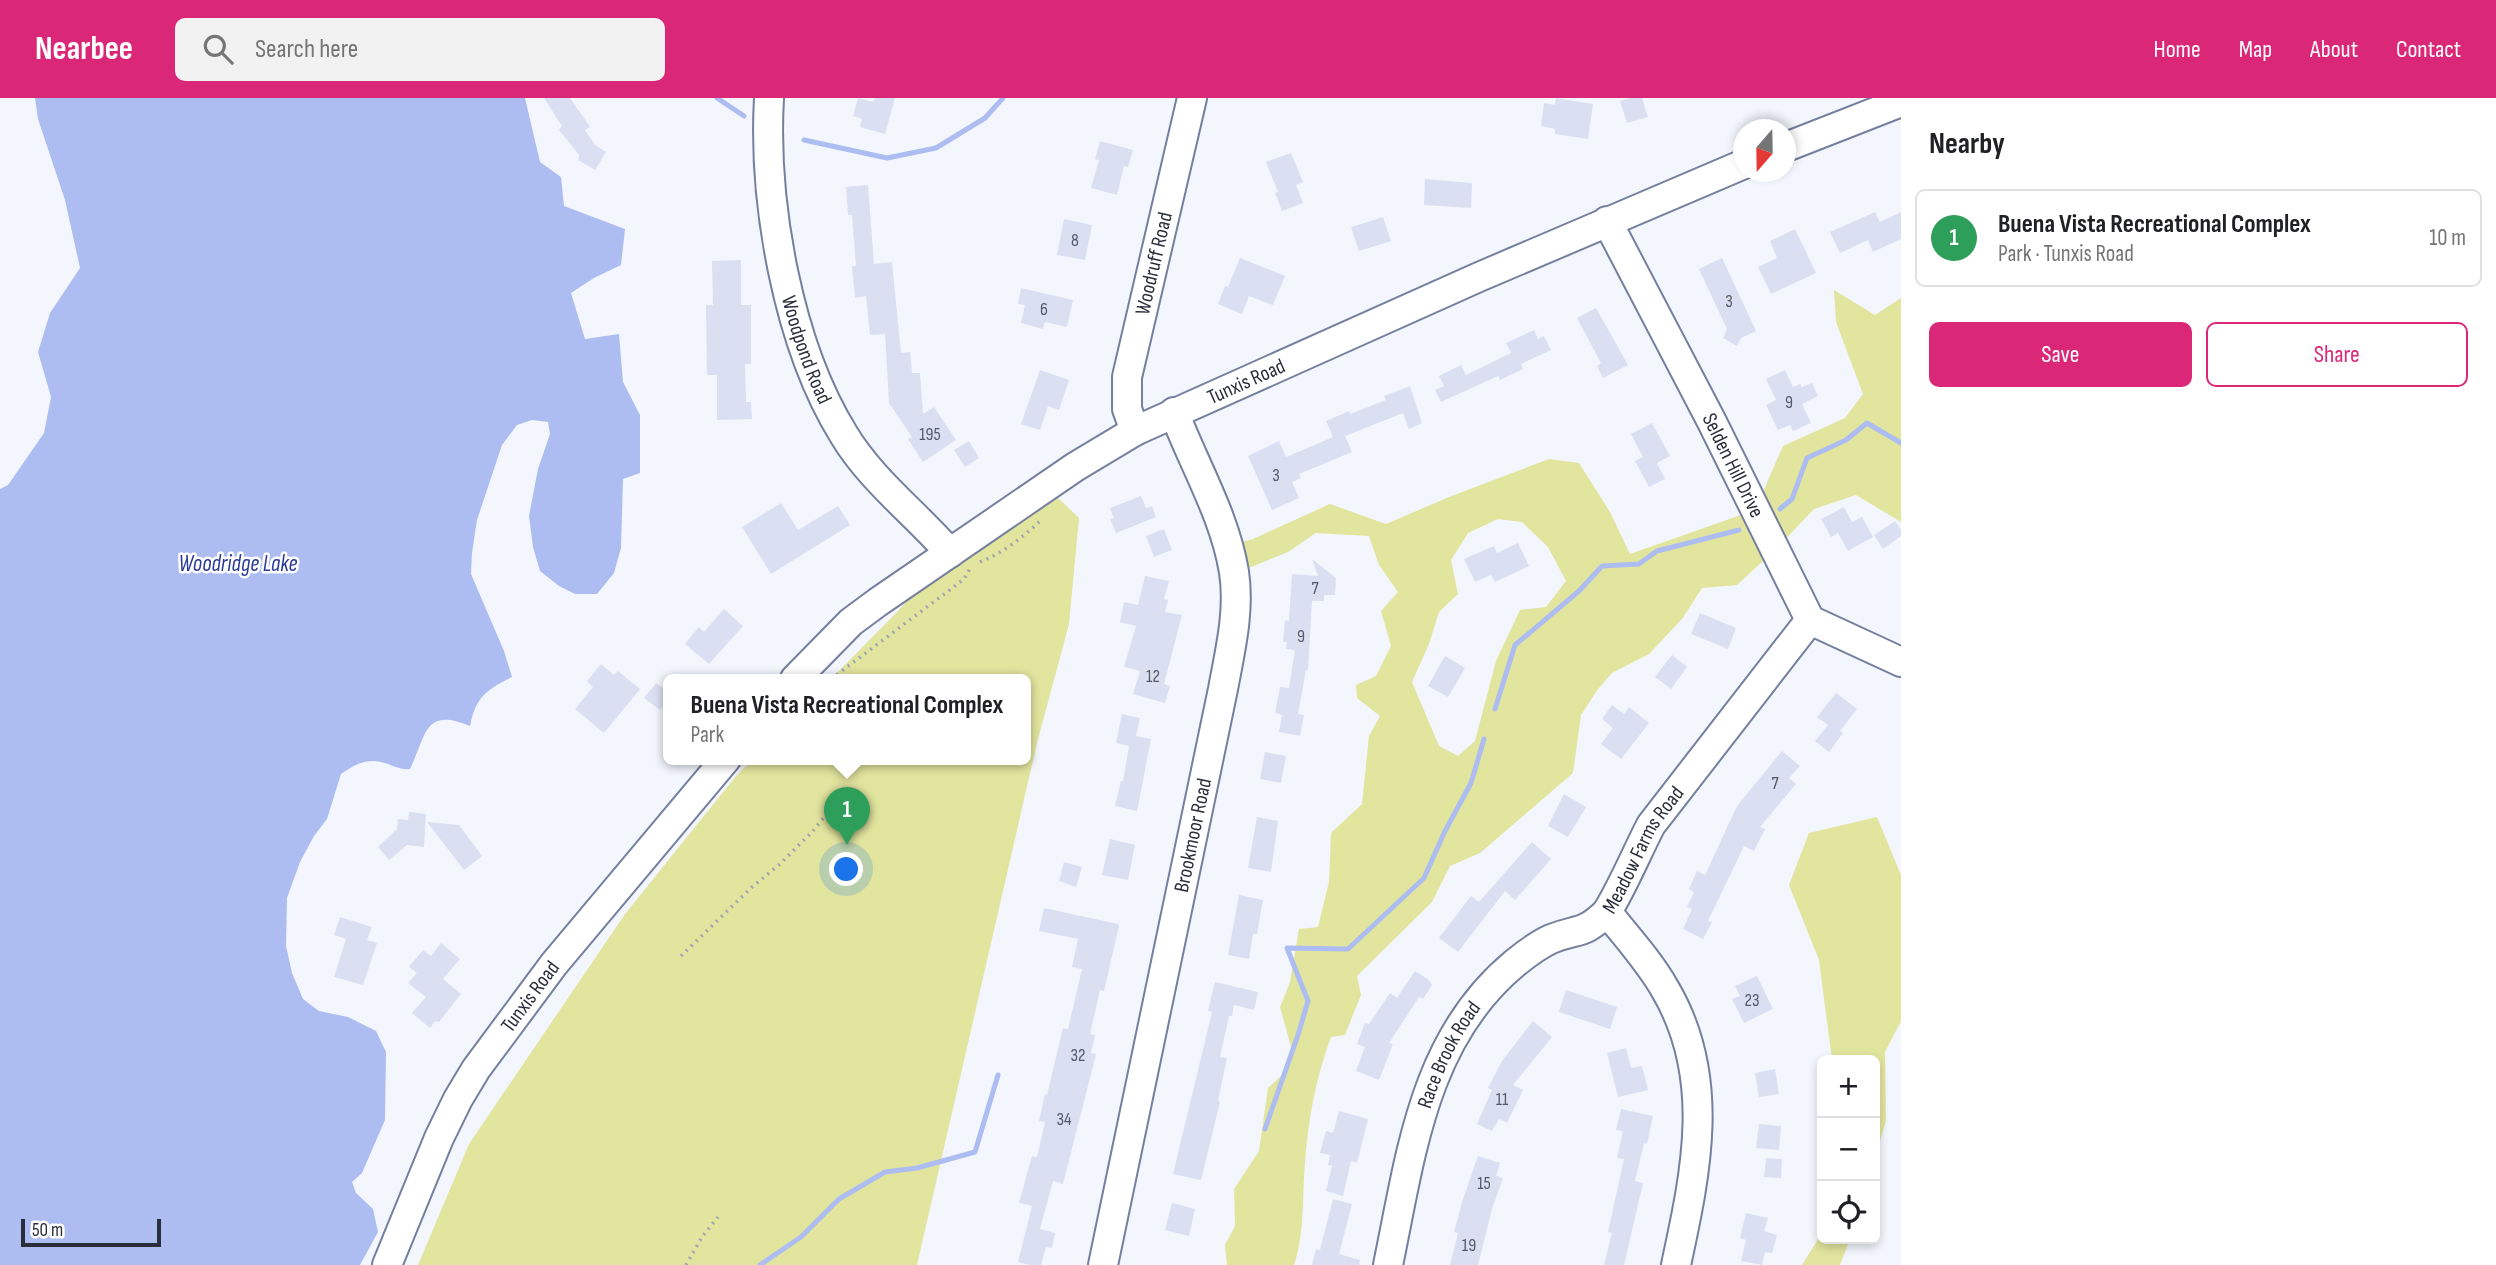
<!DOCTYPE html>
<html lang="en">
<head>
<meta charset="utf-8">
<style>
	:root { --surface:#fff; --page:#f2f2f2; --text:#202124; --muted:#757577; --line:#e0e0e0; --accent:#db2777 }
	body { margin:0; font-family:"Sofia Sans Condensed",sans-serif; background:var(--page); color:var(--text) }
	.controls { position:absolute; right:21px; bottom:21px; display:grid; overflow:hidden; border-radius:10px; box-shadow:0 4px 10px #0003 }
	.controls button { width:63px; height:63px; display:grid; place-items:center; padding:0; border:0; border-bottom:2px solid var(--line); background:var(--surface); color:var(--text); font:35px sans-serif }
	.compass { position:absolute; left:1733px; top:21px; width:63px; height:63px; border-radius:50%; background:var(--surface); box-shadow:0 4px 10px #0003; rotate:200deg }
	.scale { position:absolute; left:21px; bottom:18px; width:140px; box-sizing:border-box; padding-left:7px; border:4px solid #292e3a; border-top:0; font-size:19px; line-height:24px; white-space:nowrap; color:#292e3a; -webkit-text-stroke:5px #fff; paint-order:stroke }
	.you { position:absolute; left:847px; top:772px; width:24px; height:24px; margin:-18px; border:5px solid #fff; border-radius:50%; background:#1a73e8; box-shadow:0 0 0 10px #1a73e833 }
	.badge { display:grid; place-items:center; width:46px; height:46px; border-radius:50%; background:var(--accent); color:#fff; font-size:23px; font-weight:700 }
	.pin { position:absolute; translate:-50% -58px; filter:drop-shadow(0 2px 4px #0008) }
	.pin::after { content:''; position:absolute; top:37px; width:24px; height:21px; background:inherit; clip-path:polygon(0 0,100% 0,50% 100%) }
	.popup { position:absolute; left:663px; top:576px; width:368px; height:91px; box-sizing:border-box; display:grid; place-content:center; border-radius:10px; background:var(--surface); filter:drop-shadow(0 2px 5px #0005); font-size:23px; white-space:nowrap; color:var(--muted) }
	.popup b { font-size:26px; color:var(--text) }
	.popup::after { content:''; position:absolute; left:50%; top:100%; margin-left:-14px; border:14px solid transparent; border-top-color:var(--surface) }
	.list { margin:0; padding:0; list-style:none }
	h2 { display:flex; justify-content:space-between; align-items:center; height:91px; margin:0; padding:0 28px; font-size:30px }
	h2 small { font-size:23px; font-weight:400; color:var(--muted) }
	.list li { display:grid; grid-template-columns:46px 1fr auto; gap:21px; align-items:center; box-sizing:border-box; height:98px; margin:0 14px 14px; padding:0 14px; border:2px solid var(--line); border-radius:10px }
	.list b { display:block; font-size:26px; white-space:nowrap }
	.list p { margin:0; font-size:23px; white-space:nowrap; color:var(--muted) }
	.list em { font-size:23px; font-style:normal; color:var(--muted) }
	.actions { display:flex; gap:14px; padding:21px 28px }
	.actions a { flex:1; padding:16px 0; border:2px solid var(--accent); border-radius:10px; text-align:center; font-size:24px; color:var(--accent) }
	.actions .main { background:var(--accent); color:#fff }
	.icon { flex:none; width:38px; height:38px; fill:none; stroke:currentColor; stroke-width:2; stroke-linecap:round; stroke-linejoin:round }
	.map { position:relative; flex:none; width:1901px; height:1167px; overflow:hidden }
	header { display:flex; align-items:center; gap:42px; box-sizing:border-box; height:98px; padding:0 35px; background:var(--accent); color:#fff }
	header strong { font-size:33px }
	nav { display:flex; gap:38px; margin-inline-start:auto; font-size:24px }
	.search { width:490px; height:63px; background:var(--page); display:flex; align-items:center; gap:18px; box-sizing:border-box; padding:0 24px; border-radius:10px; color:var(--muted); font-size:26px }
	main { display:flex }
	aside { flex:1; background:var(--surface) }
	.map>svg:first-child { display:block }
</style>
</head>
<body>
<header>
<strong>Nearbee</strong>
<div class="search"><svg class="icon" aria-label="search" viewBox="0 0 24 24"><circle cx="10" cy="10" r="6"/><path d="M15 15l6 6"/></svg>Search here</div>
<nav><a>Home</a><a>Map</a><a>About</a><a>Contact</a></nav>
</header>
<main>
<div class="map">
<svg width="1901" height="1167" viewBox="0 0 1901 1167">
	<rect width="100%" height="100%" fill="#f3f6fd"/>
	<g fill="#e2e59e" fill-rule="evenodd">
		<path d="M 1834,192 L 1875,217 L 1901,200 L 1901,424 L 1856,397 L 1814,411 L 1775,452 L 1737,487 L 1702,490 L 1682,521 L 1649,556 L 1612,575 L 1598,591 L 1581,617 L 1573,675 L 1480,755 L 1450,768 L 1432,804 L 1357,878 L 1361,897 L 1345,937 L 1331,939 C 1316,979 1308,1022 1305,1065 C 1302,1098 1305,1135 1294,1167 L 1227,1167 L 1225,1147 L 1235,1128 L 1234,1091 L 1259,1053 L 1268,990 L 1283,976 L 1291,949 L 1280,909 L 1290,884 L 1299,831 L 1318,829 L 1329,784 L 1331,735 L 1362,706 L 1369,638 L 1380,618 L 1357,600 L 1356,587 L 1376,578 L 1391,548 L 1381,513 L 1398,494 L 1379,467 L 1369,438 L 1316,435 L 1288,454 L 1234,476 L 1228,448 L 1253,441 L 1330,406 L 1386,426 L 1449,399 L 1549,361 L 1579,365 L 1610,414 L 1630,456 L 1755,412 L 1783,348 L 1845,320 L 1863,296 L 1836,224 ZM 1498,421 L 1522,424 L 1548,449 L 1566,483 L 1546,509 L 1520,512 L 1496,563 L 1475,643 L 1458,658 L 1439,648 L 1412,584 L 1429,546 L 1439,514 L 1458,496 L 1451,462 L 1468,435 Z"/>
		<path d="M 1053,395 L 1079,420 L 1069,526 L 1037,645 L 917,1167 L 418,1167 L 469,1046 L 625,816 L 736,678 L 753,661 L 1026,661 L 1026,581 L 831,581 L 898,513 L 931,475 L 962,461 L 1032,416 Z"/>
		<path d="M 1877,719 L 1901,777 L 1901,923 L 1885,954 L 1886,1023 L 1875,1060 L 1875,962 L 1832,962 L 1819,862 L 1789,787 L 1809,735 Z"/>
		<path d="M 1822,1135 L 1822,1141 L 1850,1141 L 1840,1167 L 1802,1167 Z"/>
	</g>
	<path fill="#adbdf1" d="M 35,0 L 525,0 L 540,64 L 561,79 L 564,108 L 625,131 L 621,167 L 594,180 L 571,195 L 585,241 L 619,236 L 623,284 L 640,317 L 640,375 L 623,381 L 621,450 L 614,475 L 597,496 L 575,496 L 559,488 L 540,473 L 533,449 L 529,418 L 538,371 L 550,336 L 548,324 L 532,322 L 517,327 L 502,347 L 477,422 L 472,455 L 471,476 L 504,553 L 512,579 C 486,592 476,599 470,628 C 424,609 427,636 410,671 C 402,672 396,669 388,666 C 369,659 357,665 341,676 L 327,721 L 314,738 L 300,764 L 287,800 L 286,848 L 292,875 L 303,901 L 319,913 L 348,919 L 376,933 L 386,954 L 385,1022 L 362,1075 L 352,1084 L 356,1095 L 373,1111 L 378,1134 L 360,1167 L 0,1167 L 0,391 L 8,387 L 44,335 L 51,299 L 38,254 L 50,215 L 80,170 L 65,102 L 38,21 Z"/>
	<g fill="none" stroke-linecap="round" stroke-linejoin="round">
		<g stroke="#adbdf1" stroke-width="5">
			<path d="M 717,0 L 744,18"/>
			<path d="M 804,42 L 887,60 L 936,50 L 985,20 L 1003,0"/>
			<path d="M 1780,411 L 1792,401 L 1807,360 L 1846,342 L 1867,325 L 1901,345"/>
			<path d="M 1495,611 L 1515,547 L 1579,493 L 1602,468 L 1639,466 L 1657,453 L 1739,432"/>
			<path d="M 1265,1031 L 1298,937 L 1308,903 L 1287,850 L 1348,851 L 1424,780 L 1445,733 L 1471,685 L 1484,641"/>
			<path d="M 760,1167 L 801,1139 L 839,1101 L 885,1074 L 917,1070 L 975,1054 L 998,977"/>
		</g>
	</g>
	<g fill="#dae0f2">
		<path d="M 544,0 L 570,0 L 590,29 L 585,32 L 595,47 L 606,54 L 595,72 L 578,62 L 579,57 L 559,32 L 562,28 Z"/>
		<path d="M 858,0 L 873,4 L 875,0 L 895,0 L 885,36 L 860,29 L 862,21 L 853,18 Z"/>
		<path d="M 1556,0 L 1593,6 L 1588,41 L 1555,36 L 1555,31 L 1541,28 L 1544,5 L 1555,7 Z"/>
		<path d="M 1630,0 L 1642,0 L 1648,19 L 1627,25 L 1620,3 Z"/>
		<path d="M 1100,43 L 1133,52 L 1128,69 L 1124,68 L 1117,97 L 1091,90 L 1099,62 L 1095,61 Z"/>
		<path d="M 1291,55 L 1303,84 L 1296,87 L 1303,105 L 1282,113 L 1275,95 L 1278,94 L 1266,64 Z"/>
		<path d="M 1425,81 L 1472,85 L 1471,110 L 1424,107 Z"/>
		<path d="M 868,87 L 874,166 L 892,164 L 901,255 L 910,254 L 912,275 L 920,275 L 923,316 L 934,309 L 956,342 L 923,364 L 908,341 L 912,339 L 889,305 L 885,236 L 870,237 L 866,198 L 855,200 L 852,168 L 856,168 L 852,117 L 848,117 L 846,89 Z"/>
		<path d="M 1875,114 L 1880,124 L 1901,114 L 1901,141 L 1873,154 L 1868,142 L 1840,155 L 1830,134 Z"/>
		<path d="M 1383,119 L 1391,143 L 1359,153 L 1351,129 Z"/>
		<path d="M 1064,121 L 1092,127 L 1085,162 L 1057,157 Z"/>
		<path d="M 1795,131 L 1816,175 L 1771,196 L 1758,169 L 1777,160 L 1770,143 Z"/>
		<path d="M 1240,160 L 1285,178 L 1273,207 L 1249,198 L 1242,216 L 1218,206 L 1225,188 L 1228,189 Z"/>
		<path d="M 1722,160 L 1756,233 L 1741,240 L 1737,248 L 1723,240 L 1727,231 L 1699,171 Z"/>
		<path d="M 741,162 L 741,207 L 751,207 L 751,266 L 745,266 L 746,304 L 751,304 L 752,321 L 717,322 L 717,277 L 707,277 L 706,207 L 713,207 L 712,163 Z"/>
		<path d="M 1021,190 L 1073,202 L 1067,229 L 1045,224 L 1043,231 L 1021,225 L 1025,207 L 1018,206 Z"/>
		<path d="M 1596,210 L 1628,267 L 1603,280 L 1597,268 L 1601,265 L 1577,220 Z"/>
		<path d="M 1534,232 L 1538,241 L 1544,238 L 1551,252 L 1521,266 L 1523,271 L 1500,282 L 1498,278 L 1441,304 L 1435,292 L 1444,288 L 1439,278 L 1461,267 L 1466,277 L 1511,255 L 1506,245 Z"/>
		<path d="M 1040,272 L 1069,282 L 1059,312 L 1048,308 L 1040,332 L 1021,326 Z"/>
		<path d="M 1785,272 L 1793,289 L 1800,286 L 1802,289 L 1812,285 L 1818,298 L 1802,306 L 1811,325 L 1793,333 L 1790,327 L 1778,332 L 1766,307 L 1776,302 L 1766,281 Z"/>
		<path d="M 1410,288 L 1422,325 L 1409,331 L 1403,315 L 1345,338 L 1352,354 L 1299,376 L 1301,380 L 1292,384 L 1299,400 L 1272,412 L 1248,358 L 1279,343 L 1286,359 L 1333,339 L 1326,323 L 1349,313 L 1350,316 L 1386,302 L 1384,298 Z"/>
		<path d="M 1652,325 L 1670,358 L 1657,365 L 1665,381 L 1649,389 L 1635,363 L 1643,359 L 1631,336 Z"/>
		<path d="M 969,343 L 979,360 L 965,369 L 954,352 Z"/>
		<path d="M 1141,398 L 1146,410 L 1152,408 L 1156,419 L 1116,435 L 1110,421 L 1114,420 L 1110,410 Z"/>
		<path d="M 781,405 L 798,432 L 838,408 L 850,427 L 771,476 L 742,429 Z"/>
		<path d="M 1844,409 L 1852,424 L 1862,419 L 1873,439 L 1848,453 L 1838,435 L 1831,439 L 1821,421 Z"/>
		<path d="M 1895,423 L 1901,432 L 1901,438 L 1883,451 L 1874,437 Z"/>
		<path d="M 1164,431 L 1172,452 L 1154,459 L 1146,438 Z"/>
		<path d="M 1518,445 L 1529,468 L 1495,484 L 1491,477 L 1475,484 L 1464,461 L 1494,448 L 1497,455 Z"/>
		<path d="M 1312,461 L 1336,480 L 1335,497 L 1324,497 L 1324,503 L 1312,503 L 1308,572 L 1306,572 L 1298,616 L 1304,617 L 1300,638 L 1279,634 L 1282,617 L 1275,615 L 1280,589 L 1289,590 L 1295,552 L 1286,551 L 1287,544 L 1283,544 L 1285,522 L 1289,523 L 1292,476 L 1318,478 Z"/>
		<path d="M 1145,478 L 1169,483 L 1164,501 L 1168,502 L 1165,514 L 1182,517 L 1164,586 L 1170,588 L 1165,605 L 1133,596 L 1140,573 L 1124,569 L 1136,528 L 1120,524 L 1124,504 L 1138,507 Z"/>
		<path d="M 724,511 L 743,528 L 709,566 L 685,546 L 699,529 L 704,534 Z"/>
		<path d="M 1700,515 L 1736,530 L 1728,551 L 1691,536 Z"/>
		<path d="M 1672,557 L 1687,569 L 1671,591 L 1655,579 Z"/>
		<path d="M 1445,558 L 1465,570 L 1448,599 L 1428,588 Z"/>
		<path d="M 601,566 L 614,577 L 618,573 L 640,591 L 604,635 L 575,611 L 593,589 L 587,583 Z"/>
		<path d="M 656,585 L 668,594 L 668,601 L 660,612 L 644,600 Z"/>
		<path d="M 1836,595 L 1857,611 L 1840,633 L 1843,635 L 1829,654 L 1815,643 L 1828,627 L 1817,619 Z"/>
		<path d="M 1612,607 L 1624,616 L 1629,609 L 1649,625 L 1621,661 L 1601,646 L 1613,630 L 1602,621 Z"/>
		<path d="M 1122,616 L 1140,620 L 1136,638 L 1151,641 L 1137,713 L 1115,708 L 1121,683 L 1123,683 L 1129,648 L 1116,645 Z"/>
		<path d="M 1782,653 L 1800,668 L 1789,680 L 1796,686 L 1760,729 L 1765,731 L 1754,753 L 1744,748 L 1708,823 L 1712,824 L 1703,841 L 1683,831 L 1692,811 L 1687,809 L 1694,794 L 1689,791 L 1697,773 L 1705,777 L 1737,708 Z"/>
		<path d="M 1265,654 L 1286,658 L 1281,685 L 1260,681 Z"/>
		<path d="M 1564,696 L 1586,709 L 1568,739 L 1548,728 Z"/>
		<path d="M 409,714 L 426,716 L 424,749 L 407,747 L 389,762 L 378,749 L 397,731 L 398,721 L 408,722 Z"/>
		<path d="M 1257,719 L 1278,723 L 1271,774 L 1248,770 Z"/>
		<path d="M 427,724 L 459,727 L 482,758 L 464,772 Z"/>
		<path d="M 1110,741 L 1135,747 L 1128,782 L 1102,777 Z"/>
		<path d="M 1532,744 L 1551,761 L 1515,802 L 1505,793 L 1458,854 L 1439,840 L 1471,798 L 1479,804 Z"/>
		<path d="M 1064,764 L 1082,769 L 1076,789 L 1059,783 Z"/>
		<path d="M 1239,797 L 1263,802 L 1257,836 L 1253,836 L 1249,861 L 1228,857 Z"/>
		<path d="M 1044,810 L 1118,826 L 1119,828 L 1104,893 L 1100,892 L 1090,936 L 1095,937 L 1091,955 L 1096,956 L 1063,1086 L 1053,1083 L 1040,1131 L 1055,1135 L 1052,1150 L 1046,1149 L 1041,1167 L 1030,1167 L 1018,1164 L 1032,1108 L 1019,1105 L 1032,1058 L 1037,1059 L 1045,1024 L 1039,1023 L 1045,996 L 1047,997 L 1063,930 L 1068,931 L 1082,871 L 1072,869 L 1078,841 L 1039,833 Z"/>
		<path d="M 340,819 L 372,829 L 367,842 L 377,845 L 363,887 L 334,879 L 346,841 L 334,837 Z"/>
		<path d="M 441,845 L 460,861 L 443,881 L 461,896 L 439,924 L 435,923 L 430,930 L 412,915 L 426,899 L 408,885 L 417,875 L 409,869 L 423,852 L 431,858 Z"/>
		<path d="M 1415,873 L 1429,882 L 1432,887 L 1423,901 L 1419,899 L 1389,945 L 1393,946 L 1379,982 L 1356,973 L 1365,949 L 1357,946 L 1365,925 L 1369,926 L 1390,895 L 1397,900 Z"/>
		<path d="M 1757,878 L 1773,911 L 1744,925 L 1732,901 L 1740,898 L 1735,888 Z"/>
		<path d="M 1215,884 L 1258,894 L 1254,912 L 1234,907 L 1232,918 L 1229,918 L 1220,959 L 1227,960 L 1218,1003 L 1220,1004 L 1201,1082 L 1173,1076 L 1212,914 L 1208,913 Z"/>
		<path d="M 1566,892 L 1617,909 L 1610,931 L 1559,914 Z"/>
		<path d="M 1533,923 L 1552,939 L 1513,987 L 1523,992 L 1507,1025 L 1499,1021 L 1492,1033 L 1477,1026 L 1492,992 L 1488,990 L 1502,963 Z"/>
		<path d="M 1626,950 L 1631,970 L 1642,968 L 1648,992 L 1618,999 L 1607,955 Z"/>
		<path d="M 1775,971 L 1779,996 L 1759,999 L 1755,975 Z"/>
		<path d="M 1621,1011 L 1653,1018 L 1647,1046 L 1644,1045 L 1635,1083 L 1643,1085 L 1624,1167 L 1604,1167 L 1612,1135 L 1608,1134 L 1624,1061 L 1617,1060 L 1623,1033 L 1616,1032 Z"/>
		<path d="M 1339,1013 L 1368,1021 L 1357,1065 L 1351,1063 L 1343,1098 L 1326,1093 L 1332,1068 L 1328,1067 L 1330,1057 L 1320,1055 L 1326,1033 L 1333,1035 Z"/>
		<path d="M 1759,1026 L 1781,1028 L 1779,1052 L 1756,1050 Z"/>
		<path d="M 1478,1058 L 1500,1065 L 1496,1078 L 1503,1080 L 1492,1111 L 1478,1167 L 1450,1167 L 1458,1135 L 1454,1134 L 1463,1101 Z"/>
		<path d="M 1766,1060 L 1782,1061 L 1781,1080 L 1764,1079 Z"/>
		<path d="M 1333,1101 L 1352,1106 L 1339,1156 L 1360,1162 L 1359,1167 L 1312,1167 L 1316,1151 L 1320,1152 Z"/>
		<path d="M 1172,1105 L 1195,1111 L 1189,1138 L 1165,1132 Z"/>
		<path d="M 1746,1115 L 1768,1120 L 1764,1133 L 1777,1137 L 1772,1155 L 1765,1154 L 1762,1167 L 1741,1163 L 1746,1142 L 1740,1140 Z"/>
	</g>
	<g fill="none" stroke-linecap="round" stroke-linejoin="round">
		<g stroke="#757f9e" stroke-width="32">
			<g id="minor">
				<path id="s1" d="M 769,0 C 763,105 788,247 844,337 C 871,382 916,416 950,455"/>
				<path d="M 1786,49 L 1901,4"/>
				<path id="s2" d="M 1607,123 L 1712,324 L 1810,522 L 1901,564"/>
				<path id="s3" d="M 1135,333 L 1127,311 L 1127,279 L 1192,0"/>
				<path id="s4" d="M 795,581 L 851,524 L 878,504 L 1075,369 L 1135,333 L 1479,179 L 1744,66"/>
				<path id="s5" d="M 387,1167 L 439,1040 L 458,1001 L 476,971 L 554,866 L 726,661"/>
				<path id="s6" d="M 1103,1167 L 1223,591 C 1230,553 1240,513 1234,474 C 1225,418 1194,367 1174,314"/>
				<path id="s7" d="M 1388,1167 C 1411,1057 1423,941 1515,865 C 1526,856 1538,847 1551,841 C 1578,830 1582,838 1607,814"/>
				<path id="s8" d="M 1676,1167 C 1696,1074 1717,979 1665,891 C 1649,863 1627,839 1607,814 C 1624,786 1636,756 1651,727 L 1810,522"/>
			</g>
		</g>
		<g stroke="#a2a6af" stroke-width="3.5" stroke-dasharray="2 5" stroke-linecap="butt">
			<path d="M 980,464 C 1003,455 1022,440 1040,423"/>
			<path d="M 831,581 L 951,491 L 964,481 L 971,469"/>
			<path d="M 681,858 L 751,790 L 781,765 L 812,734 L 835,706"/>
			<path d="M 686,1167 L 702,1139 L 718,1119"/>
		</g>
		<use href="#minor" stroke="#fff" stroke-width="28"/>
	</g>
	<g text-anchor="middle" stroke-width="5" stroke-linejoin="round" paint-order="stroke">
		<g font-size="18" fill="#555a68">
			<text x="1075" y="148">8</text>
			<text x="1729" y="209">3</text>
			<text x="1044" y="217">6</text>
			<text x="1789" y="310">9</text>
			<text x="930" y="342">195</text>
			<text x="1276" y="383">3</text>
			<text x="1315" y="496">7</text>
			<text x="1301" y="544">9</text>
			<text x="1153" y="584">12</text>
			<text x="1775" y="691">7</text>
			<text x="1752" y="908">23</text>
			<text x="1078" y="963">32</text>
			<text x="1502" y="1007">11</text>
			<text x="1064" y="1027">34</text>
			<text x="1484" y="1091">15</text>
			<text x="1469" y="1153">19</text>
		</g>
		<g font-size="21" fill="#292e3a" stroke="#fff">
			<text dy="7" stroke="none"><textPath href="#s3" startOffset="172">Woodruff Road</textPath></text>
			<text dy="7" stroke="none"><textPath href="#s1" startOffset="256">Woodpond Road</textPath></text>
			<text dy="7" stroke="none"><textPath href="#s4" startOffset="544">Tunxis Road</textPath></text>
			<text dy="7" stroke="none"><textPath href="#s2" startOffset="275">Selden Hill Drive</textPath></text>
			<text dy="7" stroke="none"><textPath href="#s6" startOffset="439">Brookmoor Road</textPath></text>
			<text dy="7" stroke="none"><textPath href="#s8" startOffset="452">Meadow Farms Road</textPath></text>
			<text dy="7" stroke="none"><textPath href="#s5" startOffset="306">Tunxis Road</textPath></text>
			<text dy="7" stroke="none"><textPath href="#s7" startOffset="220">Race Brook Road</textPath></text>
		</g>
		<g font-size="23" font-style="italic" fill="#2c3a9a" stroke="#fff">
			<text x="238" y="473">Woodridge Lake</text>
		</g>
	</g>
</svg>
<div class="controls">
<button>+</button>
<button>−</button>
<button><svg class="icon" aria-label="locate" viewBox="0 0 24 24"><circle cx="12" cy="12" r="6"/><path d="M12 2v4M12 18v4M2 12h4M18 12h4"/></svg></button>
</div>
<svg class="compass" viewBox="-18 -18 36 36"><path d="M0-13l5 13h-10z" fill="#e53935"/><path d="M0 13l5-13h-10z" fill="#757577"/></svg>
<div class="scale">50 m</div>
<div class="you"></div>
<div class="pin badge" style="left:847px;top:747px;background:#2e9e5b">1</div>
<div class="popup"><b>Buena Vista Recreational Complex</b>Park</div>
</div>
<aside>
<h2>Nearby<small></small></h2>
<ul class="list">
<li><span class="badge" style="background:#2e9e5b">1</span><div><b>Buena Vista Recreational Complex</b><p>Park · Tunxis Road</p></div><em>10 m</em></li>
</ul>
<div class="actions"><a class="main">Save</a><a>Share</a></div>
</aside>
</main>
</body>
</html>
